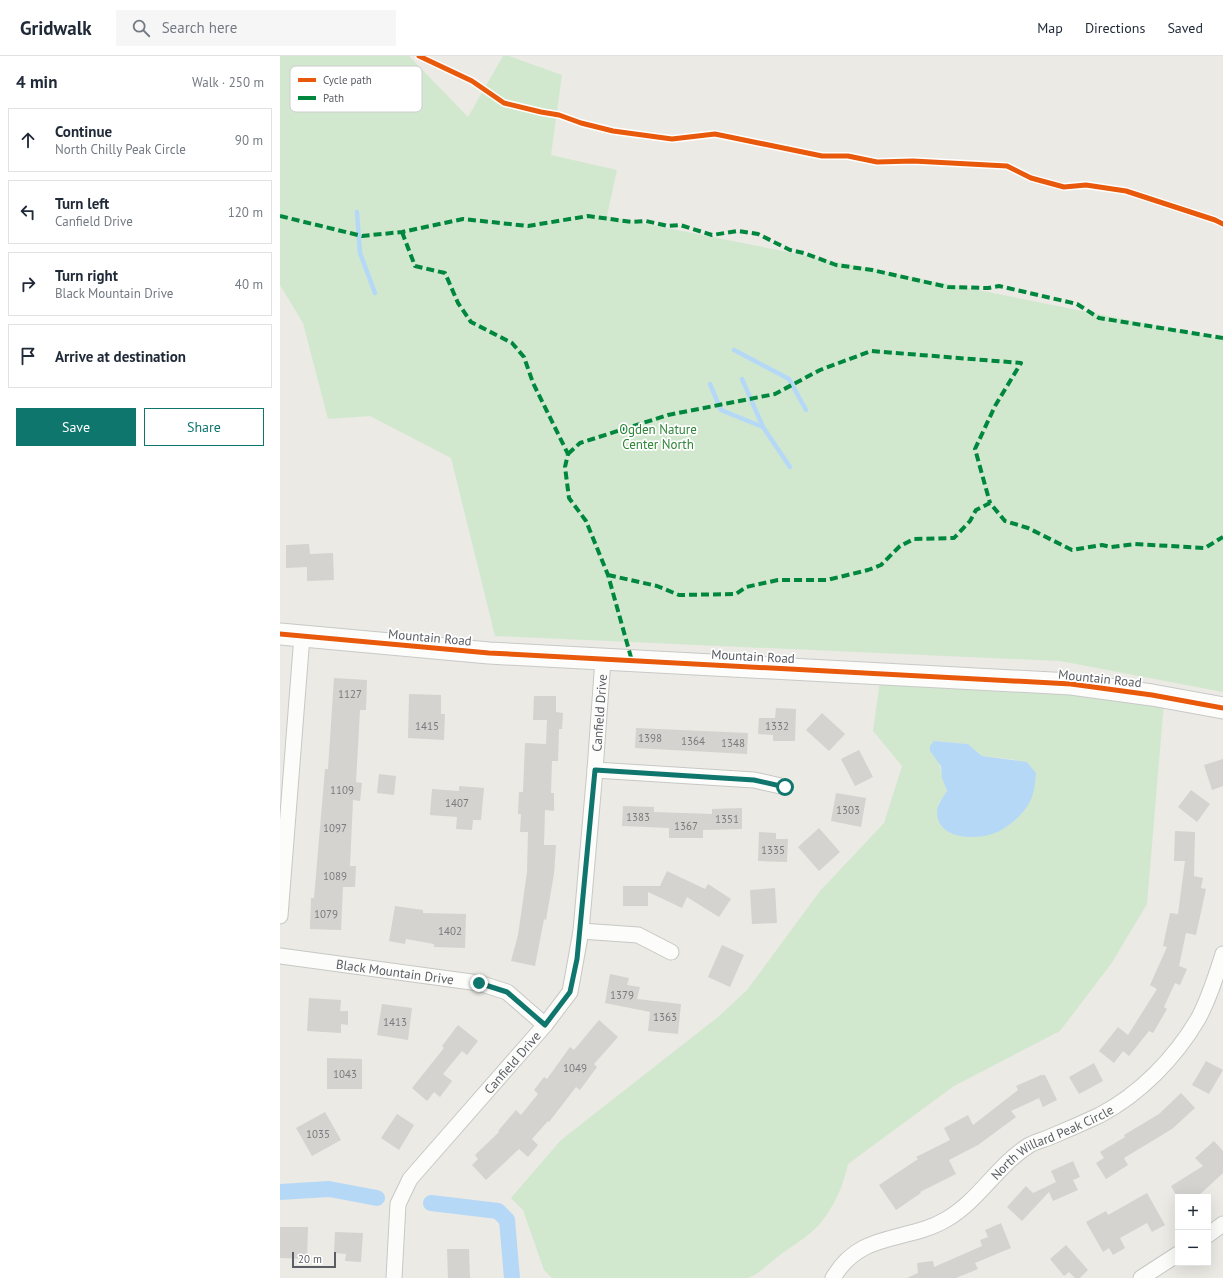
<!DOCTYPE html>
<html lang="en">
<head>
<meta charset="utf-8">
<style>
	:root { --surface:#fff; --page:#f6f6f7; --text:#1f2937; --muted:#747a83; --line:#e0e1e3; --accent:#0f766e }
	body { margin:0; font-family:"PT Sans",sans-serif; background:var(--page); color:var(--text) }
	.controls { position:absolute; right:12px; bottom:12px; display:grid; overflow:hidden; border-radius:0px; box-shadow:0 4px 16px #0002 }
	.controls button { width:36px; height:36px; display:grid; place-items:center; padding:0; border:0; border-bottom:1px solid var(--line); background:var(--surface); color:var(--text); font:20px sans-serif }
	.scale { position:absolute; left:12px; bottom:10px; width:44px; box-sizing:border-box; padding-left:4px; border:2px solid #5a5d63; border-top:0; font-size:11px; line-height:14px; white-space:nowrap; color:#5a5d63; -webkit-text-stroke:3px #fff; paint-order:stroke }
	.stop { position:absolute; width:12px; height:12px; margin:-9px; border:3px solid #0f766e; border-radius:50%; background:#fff }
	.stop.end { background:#0f766e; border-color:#fff; box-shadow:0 1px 4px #0008 }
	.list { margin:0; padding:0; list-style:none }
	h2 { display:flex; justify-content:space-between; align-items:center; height:52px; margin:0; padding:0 16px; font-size:17px }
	h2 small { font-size:13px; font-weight:400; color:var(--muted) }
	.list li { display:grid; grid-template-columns:26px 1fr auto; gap:12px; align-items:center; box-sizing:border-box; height:64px; margin:0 8px 8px; padding:0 8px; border:1px solid var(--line); border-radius:0px }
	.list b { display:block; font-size:15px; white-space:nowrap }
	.list p { margin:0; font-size:13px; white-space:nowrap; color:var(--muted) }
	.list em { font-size:13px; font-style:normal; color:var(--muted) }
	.actions { display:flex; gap:8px; padding:12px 16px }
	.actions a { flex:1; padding:9px 0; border:1px solid var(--accent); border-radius:0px; text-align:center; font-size:14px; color:var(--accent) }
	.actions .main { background:var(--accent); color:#fff }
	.icon { flex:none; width:22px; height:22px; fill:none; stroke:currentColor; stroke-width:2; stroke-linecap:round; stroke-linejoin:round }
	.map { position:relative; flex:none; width:943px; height:1222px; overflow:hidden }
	header { display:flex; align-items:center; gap:24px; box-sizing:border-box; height:56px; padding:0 20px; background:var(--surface); border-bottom:1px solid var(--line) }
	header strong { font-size:19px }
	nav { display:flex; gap:22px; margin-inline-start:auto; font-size:14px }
	.search { width:280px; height:36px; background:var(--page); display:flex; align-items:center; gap:10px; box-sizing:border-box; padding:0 14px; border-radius:0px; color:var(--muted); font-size:15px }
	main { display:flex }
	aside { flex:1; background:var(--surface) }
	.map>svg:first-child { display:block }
</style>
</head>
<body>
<header>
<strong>Gridwalk</strong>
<div class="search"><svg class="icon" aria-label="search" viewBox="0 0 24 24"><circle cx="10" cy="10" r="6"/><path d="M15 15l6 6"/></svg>Search here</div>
<nav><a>Map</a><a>Directions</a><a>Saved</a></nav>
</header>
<main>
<aside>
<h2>4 min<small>Walk · 250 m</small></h2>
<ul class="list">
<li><svg class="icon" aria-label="ahead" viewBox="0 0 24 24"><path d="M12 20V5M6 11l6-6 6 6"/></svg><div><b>Continue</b><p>North Chilly Peak Circle</p></div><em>90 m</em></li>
<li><svg class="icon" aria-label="left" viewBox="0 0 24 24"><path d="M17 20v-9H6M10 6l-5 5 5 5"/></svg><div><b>Turn left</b><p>Canfield Drive</p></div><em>120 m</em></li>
<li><svg class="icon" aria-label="right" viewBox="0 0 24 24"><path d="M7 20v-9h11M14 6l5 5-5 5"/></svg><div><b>Turn right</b><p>Black Mountain Drive</p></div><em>40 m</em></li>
<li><svg class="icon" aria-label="arrive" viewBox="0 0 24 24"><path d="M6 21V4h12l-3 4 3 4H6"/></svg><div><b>Arrive at destination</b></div></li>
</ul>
<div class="actions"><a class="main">Save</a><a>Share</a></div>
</aside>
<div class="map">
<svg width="943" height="1222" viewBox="0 0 943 1222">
	<rect width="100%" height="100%" fill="#ebeae4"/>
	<g fill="#d1e8cf" fill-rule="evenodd">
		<path d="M 0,0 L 129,0 L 188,61 L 223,0 L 229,0 L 282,19 L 271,99 L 337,114 L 327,160 L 943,283 L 943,636 L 780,605 L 215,580 L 171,402 L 90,360 L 48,363 L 23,267 L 0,229 Z"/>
		<path d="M 600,625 L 782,634 L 884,647 L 867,848 L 831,908 L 780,975 L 674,1030 L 568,1108 C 563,1131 554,1151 539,1169 C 529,1180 512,1190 500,1199 C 488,1208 482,1216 468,1222 L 272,1222 L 264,1214 L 243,1154 L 231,1142 L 281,1084 L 438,961 L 467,934 L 540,835 L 604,767 L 622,710 L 593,675 ZM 654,685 L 688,688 L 702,700 L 738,704 L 658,748 L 667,735 C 661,719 659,702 654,685 Z"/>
	</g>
	<path fill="#b6d8f7" d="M 654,685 L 688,688 L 702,700 L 747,706 L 756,717 C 755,729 754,742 746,752 C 738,763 725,774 712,778 C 694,784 658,783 657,757 C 657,749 662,742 667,735 L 662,722 L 661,710 L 650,695 L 650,690 Z"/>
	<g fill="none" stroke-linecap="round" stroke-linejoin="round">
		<g stroke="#b6d8f7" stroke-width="4.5">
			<path d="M 77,156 L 80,197 L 95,237"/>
			<path d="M 454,294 L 509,323 L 526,354"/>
			<path d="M 462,323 L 483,371"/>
			<path d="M 430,328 L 441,354 L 483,371 L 510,411"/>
		</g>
		<g stroke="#b6d8f7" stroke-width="16">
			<path d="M 0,1136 L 49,1133 L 97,1142"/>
			<path d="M 151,1147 L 218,1155 L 227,1164 L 232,1222"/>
		</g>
	</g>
	<g fill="#d4d3cf">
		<path d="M 29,488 L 30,498 L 53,497 L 54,524 L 27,525 L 27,511 L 6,512 L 6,489 Z"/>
		<path d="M 54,622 L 87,624 L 86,654 L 80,654 L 76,726 L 82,727 L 80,745 L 73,744 L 70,810 L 76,810 L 75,831 L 63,831 L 61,874 L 30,873 L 31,842 L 34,842 L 45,713 L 48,713 Z"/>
		<path d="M 129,638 L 161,639 L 161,658 L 165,658 L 164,684 L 128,682 Z"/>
		<path d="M 254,640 L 276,640 L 276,656 L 283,657 L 282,673 L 279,673 L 278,705 L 272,705 L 271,737 L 274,737 L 274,755 L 265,754 L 264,789 L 276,789 L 274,818 L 266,864 L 264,863 L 255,910 L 231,905 L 238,879 L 247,816 L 248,776 L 240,776 L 241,758 L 238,758 L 239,736 L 243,736 L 245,687 L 266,688 L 267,664 L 253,664 Z"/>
		<path d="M 496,652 L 516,653 L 515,685 L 493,685 L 493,679 L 478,678 L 479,662 L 495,662 Z"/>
		<path d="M 542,657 L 565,678 L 549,695 L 526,674 Z"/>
		<path d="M 356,672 L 468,677 L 467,698 L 355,692 Z"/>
		<path d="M 579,694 L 593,721 L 575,730 L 561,703 Z"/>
		<path d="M 943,703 L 943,730 L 932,734 L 924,709 Z"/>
		<path d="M 99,718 L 116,720 L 114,739 L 97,737 Z"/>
		<path d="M 179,730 L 204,732 L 201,764 L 193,764 L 192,774 L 176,773 L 177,761 L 150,759 L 152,733 L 179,735 Z"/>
		<path d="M 911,734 L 930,748 L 917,766 L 898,751 Z"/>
		<path d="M 556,737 L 586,742 L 581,771 L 551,765 Z"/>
		<path d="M 343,750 L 374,751 L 374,756 L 432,758 L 432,753 L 462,752 L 462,773 L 423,774 L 423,782 L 389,782 L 389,772 L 342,770 Z"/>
		<path d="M 539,772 L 560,796 L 539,815 L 518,791 Z"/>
		<path d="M 895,775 L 915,776 L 914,820 L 923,822 L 921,832 L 926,833 L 916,879 L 906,877 L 899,910 L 907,913 L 900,929 L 895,927 L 884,951 L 887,953 L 873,977 L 869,975 L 849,1000 L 843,995 L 834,1007 L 819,995 L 838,971 L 848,979 L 877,933 L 870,929 L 887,891 L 883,890 L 890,857 L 898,858 L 905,805 L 894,805 Z"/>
		<path d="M 479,776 L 496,777 L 496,783 L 508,783 L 507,806 L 478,805 Z"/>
		<path d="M 387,815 L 425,833 L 428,828 L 451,843 L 439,861 L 407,841 L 402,852 L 368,836 L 368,850 L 343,850 L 343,830 L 380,830 Z"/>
		<path d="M 495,832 L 497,867 L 472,868 L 470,834 Z"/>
		<path d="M 115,850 L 143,854 L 143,857 L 186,858 L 185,892 L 154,891 L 154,888 L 126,883 L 125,888 L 109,885 Z"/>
		<path d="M 442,889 L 464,899 L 450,931 L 428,921 Z"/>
		<path d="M 330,918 L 349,922 L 347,929 L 360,931 L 357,943 L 401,948 L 398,978 L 368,975 L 370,956 L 325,947 Z"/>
		<path d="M 29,942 L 61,944 L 60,955 L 68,955 L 68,969 L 61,968 L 61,977 L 27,975 Z"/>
		<path d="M 102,948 L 132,952 L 128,984 L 97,979 Z"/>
		<path d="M 319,964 L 338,981 L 314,1008 L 317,1011 L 300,1034 L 296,1031 L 269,1066 L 268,1065 L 252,1083 L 258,1089 L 248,1101 L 239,1093 L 206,1124 L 192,1109 L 198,1103 L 195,1099 L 219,1076 L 218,1075 L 236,1054 L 241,1059 L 258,1038 L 254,1034 L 264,1021 L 267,1023 L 290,991 L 294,994 Z"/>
		<path d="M 178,969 L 198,985 L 187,999 L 182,995 L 163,1018 L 172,1025 L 160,1041 L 154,1036 L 147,1045 L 132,1032 L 164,992 L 162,990 Z"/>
		<path d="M 47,1002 L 82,1003 L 82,1033 L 47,1033 Z"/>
		<path d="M 926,1005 L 943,1014 L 929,1038 L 912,1029 Z"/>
		<path d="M 814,1007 L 823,1025 L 799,1038 L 789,1021 Z"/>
		<path d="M 761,1019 L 765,1019 L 777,1044 L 763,1051 L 759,1042 L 731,1055 L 736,1061 L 698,1089 L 669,1104 L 676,1118 L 640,1136 L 641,1137 L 616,1154 L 599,1129 L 638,1103 L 636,1101 L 670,1084 L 664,1072 L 688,1059 L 693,1069 L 738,1034 L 736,1030 Z"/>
		<path d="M 901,1037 L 915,1052 L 892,1073 L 844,1102 L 848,1109 L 826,1123 L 816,1107 L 824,1102 L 820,1096 L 845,1081 L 844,1079 L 879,1058 Z"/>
		<path d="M 45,1056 L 61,1084 L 32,1100 L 16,1072 Z"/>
		<path d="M 117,1058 L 134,1069 L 119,1094 L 101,1082 Z"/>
		<path d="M 934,1085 L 943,1095 L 943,1117 L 917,1141 L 897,1141 L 891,1130 L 923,1110 L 915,1102 Z"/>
		<path d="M 793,1105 L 800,1121 L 793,1124 L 798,1134 L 773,1145 L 769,1136 L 742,1165 L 727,1151 L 746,1130 L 753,1137 L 776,1126 L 771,1115 Z"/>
		<path d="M 867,1137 L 885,1169 L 872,1176 L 867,1167 L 840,1182 L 845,1192 L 833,1199 L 829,1192 L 823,1196 L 806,1166 L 826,1155 L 828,1159 Z"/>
		<path d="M 721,1167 L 731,1192 L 695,1207 L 698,1213 L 676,1222 L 627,1222 L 638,1217 L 637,1207 L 653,1205 L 654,1211 L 702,1190 L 700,1184 L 708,1181 L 705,1174 Z"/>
		<path d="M 0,1171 L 28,1171 L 27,1203 L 0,1202 Z"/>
		<path d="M 55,1176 L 83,1177 L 81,1206 L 65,1205 L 66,1198 L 54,1197 Z"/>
		<path d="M 786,1189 L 808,1214 L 800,1222 L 795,1222 L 789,1216 L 784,1220 L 770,1203 Z"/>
		<path d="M 167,1193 L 189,1193 L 190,1222 L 168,1222 Z"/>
	</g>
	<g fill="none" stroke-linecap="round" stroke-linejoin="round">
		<g stroke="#c7c8c6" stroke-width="17">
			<g id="street">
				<path d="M 315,714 L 474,724 L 505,731"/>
				<path d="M 0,860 L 22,580"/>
				<path d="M 301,875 L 358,879 L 391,896"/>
				<path id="s1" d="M 0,900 L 199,927 L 227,936 L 265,969"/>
				<path d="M 928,1179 L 943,1168"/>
				<path id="s2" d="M 114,1222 L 118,1148 L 130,1123 L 265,969 L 290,936 L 301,875 L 315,714 L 323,603"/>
				<path id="s3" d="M 553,1222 C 581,1174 627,1187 667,1163 C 699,1144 717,1110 748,1090 C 754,1086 763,1084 770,1081 C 787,1074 803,1067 820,1059 C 860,1038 895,1002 918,963 C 929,943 936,920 943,898"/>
				<path d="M 861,1222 L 898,1198"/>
			</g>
		</g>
		<g stroke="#c8c9c8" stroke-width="23">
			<path id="secondary" d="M 0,578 L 209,597 L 791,628 L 872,639 L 943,652"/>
		</g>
		<use href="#street" stroke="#fcfcfb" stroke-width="15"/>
		<use href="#secondary" stroke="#fcfcfb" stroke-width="21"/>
		<g stroke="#00873e" stroke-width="4" stroke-dasharray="8 4" stroke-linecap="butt">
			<path d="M 0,160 L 82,180 L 122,176 L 183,163 L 248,170 L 308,160 L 352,166 L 366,165 L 388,170 L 400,169 L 432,179 L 458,175 L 478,178 L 510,194 L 524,197 L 556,209 L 592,214 L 668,231 L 708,232 L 719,230 L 797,248 L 819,262 L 943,282"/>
			<path d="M 122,176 L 135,210 L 165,217 L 178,247 L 191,266 L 232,287 L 244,301 L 253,327 L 288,398 L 285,411 L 289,442 L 306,465 L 328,519 L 352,605"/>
			<path d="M 288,398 L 300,387 L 388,359 L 495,338 L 540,314 L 591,295 L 741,307 L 715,350 L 695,393 L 710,447"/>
			<path d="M 328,519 L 377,530 L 399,539 L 456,538 L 466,531 L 498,524 L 547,524 L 588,514 L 601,509 L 620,490 L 634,483 L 674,482 L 690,465 L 696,454 L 710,447 L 725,465 L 748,472 L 792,494 L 822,489 L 831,491 L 855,488 L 925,492 L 943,481"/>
		</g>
		<g stroke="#fff" stroke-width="8">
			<g id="cycleway">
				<path d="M 139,0 L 192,25 L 224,47 L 261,56 L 279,59 L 301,67 L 333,75 L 392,83 L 435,78 L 542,100 L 568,100 L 597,106 L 633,105 L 727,110 L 751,122 L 784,131 L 806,129 L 846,135 L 935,164 L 943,168"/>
				<path d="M 0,578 L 209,597 L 791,628 L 872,639 L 943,652"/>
			</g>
		</g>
		<use href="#cycleway" stroke="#e8590c" stroke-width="5"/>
	</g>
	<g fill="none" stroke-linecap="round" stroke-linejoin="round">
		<path stroke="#0f766e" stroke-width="5" d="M 199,927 L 227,936 L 265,969 L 290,936 L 297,903 L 315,714 L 474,724 L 505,731"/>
	</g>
	<g text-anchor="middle" stroke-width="3.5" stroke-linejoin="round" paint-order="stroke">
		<g font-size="11" fill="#797b7e">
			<text x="70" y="642">1127</text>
			<text x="147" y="674">1415</text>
			<text x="497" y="674">1332</text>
			<text x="370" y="686">1398</text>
			<text x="413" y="689">1364</text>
			<text x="453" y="691">1348</text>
			<text x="62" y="738">1109</text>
			<text x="177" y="751">1407</text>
			<text x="568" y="758">1303</text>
			<text x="358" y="765">1383</text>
			<text x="447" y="767">1351</text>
			<text x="406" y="774">1367</text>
			<text x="55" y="776">1097</text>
			<text x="493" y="798">1335</text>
			<text x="55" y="824">1089</text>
			<text x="46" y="862">1079</text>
			<text x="170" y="879">1402</text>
			<text x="342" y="943">1379</text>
			<text x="385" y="965">1363</text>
			<text x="115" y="970">1413</text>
			<text x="295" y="1016">1049</text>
			<text x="65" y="1022">1043</text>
			<text x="38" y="1082">1035</text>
		</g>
		<g font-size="13" fill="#2f8538" stroke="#fff">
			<text x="378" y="378">Ogden Nature<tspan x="378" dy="15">Center North</tspan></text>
		</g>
		<g font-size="13" fill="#5a5d63" stroke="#fff">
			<text transform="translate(150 581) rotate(5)" y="5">Mountain Road</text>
			<text transform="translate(473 600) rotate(3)" y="5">Mountain Road</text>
			<text transform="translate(820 622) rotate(6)" y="5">Mountain Road</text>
			<text dy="5" stroke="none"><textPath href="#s2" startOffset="629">Canfield Drive</textPath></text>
			<text dy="5" stroke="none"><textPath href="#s1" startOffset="116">Black Mountain Drive</textPath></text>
			<text dy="5" stroke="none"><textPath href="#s2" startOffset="257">Canfield Drive</textPath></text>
			<text dy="5" stroke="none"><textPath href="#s3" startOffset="264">North Willard Peak Circle</textPath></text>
		</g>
	</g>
	<rect x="10" y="10" width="132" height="46" rx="6" fill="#fff" stroke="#ceced0" stroke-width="1"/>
	<rect x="18" y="22" width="18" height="4" fill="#e8590c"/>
	<rect x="18" y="40" width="18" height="4" fill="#00873e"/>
	<g font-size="11" fill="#5a5d63">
		<text x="43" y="28">Cycle path</text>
		<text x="43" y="46">Path</text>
	</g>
</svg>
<div class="controls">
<button>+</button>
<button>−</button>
</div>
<div class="scale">20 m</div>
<div class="stop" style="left:505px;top:731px"></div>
<div class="stop end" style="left:199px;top:927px"></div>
</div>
</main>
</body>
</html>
